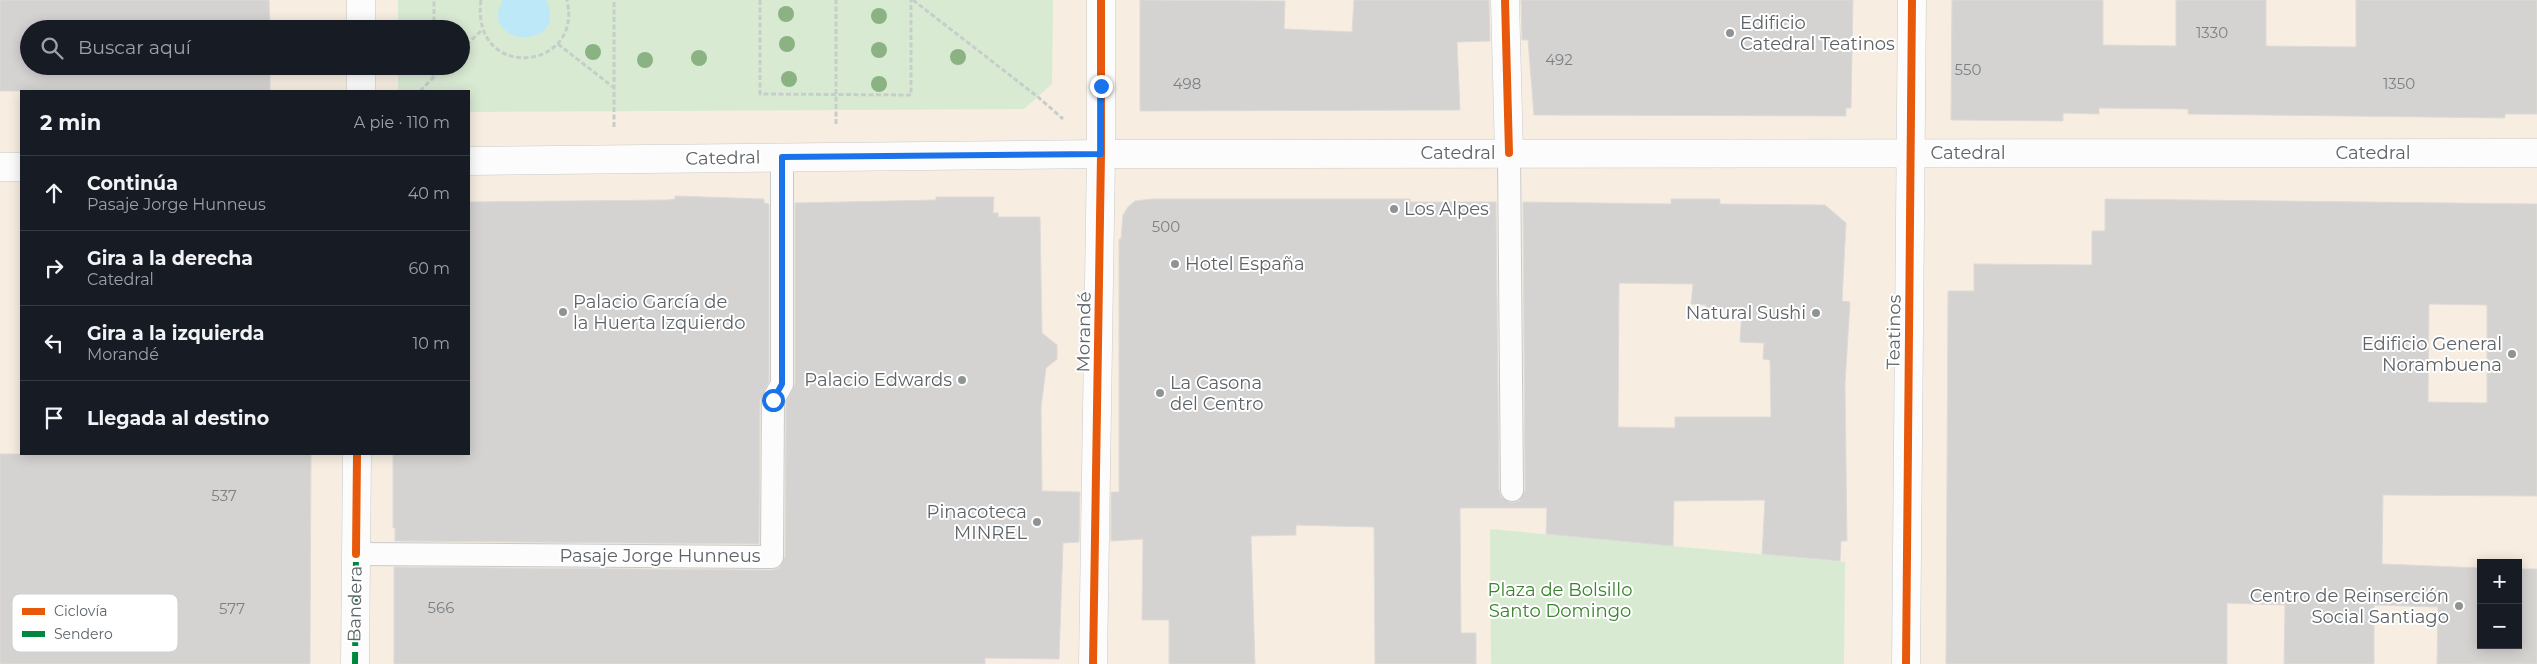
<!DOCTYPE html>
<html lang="es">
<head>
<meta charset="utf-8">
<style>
	:root { --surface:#171b24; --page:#20242c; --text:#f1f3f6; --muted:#9ea1a6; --line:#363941 }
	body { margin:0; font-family:Montserrat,sans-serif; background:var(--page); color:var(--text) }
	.controls { position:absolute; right:15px; bottom:15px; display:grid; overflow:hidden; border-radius:0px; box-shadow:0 2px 12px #0003 }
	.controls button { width:45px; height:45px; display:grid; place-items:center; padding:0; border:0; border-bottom:1px solid var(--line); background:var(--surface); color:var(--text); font:25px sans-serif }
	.stop { position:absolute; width:15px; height:15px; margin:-11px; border:4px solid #1a73e8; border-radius:50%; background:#fff }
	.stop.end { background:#1a73e8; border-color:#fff; box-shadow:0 1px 5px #0008 }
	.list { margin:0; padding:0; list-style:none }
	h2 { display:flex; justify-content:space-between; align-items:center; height:65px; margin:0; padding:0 20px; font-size:21px }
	h2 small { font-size:16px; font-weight:400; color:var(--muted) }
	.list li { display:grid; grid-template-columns:32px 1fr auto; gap:15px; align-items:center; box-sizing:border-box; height:75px; padding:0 20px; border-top:1px solid var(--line) }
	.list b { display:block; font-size:19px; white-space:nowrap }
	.list p { margin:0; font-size:16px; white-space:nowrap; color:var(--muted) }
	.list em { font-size:16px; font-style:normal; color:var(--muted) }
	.icon { flex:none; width:28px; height:28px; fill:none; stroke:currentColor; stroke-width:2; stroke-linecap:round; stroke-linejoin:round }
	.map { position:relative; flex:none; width:2537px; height:664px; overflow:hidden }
	.search { position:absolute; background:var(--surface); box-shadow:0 2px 12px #0003; left:20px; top:20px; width:450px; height:55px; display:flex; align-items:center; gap:12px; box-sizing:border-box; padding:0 18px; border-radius:28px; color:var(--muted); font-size:19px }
	.panel { position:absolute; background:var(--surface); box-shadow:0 2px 12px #0003; left:20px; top:90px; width:450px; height:365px; border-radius:0px }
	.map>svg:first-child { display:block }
</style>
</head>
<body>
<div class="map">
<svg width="2537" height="664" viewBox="0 0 2537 664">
	<rect width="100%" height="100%" fill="#eeebe8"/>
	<path fill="#f7eee1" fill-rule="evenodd" d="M 0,0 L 2537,0 L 2537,664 L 0,664 ZM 29,29 L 461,29 L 461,66 L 29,66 ZM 21,91 L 469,91 L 469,454 L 21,454 ZM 2481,563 L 2518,563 L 2518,645 L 2481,645 Z"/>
	<g fill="#d9ead3">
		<path d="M 398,0 L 1053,0 L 1052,84 L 1024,109 L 469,112 L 469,91 L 398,91 L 398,66 L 461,66 L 461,29 L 398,29 Z"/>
		<path d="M 1490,529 L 1845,562 L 1844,664 L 1491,664 Z"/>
	</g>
	<path fill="#bce8f8" d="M 503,0 L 546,0 C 571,52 476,47 503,0 Z"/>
	<g fill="#d5d3d2" stroke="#dddad7" fill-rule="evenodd">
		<path d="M 0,0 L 269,0 L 270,29 L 29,29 L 29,66 L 270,66 L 270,91 L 0,91 Z"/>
		<path d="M 1140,0 L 1285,1 L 1284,29 L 1352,32 L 1354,0 L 1489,0 L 1490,41 L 1457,42 L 1460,110 L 1140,111 Z"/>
		<path d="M 1521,0 L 1853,0 L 1851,108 L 1846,108 L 1846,116 L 1534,115 L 1528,40 L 1522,40 Z"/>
		<path d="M 1952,0 L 2103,0 L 2103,45 L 2176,46 L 2176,0 L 2266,0 L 2266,46 L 2356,47 L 2356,0 L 2537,0 L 2537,114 L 2505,114 L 2505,118 L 2188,114 L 2188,109 L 2099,108 L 2099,114 L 2063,113 L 2063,121 L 1951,120 Z"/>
		<path d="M 675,196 L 764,199 L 764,203 L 769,204 L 769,381 L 760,400 L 759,544 L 395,541 L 395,528 L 393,528 L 393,454 L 469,454 L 469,202 L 668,200 L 675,199 Z"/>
		<path d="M 936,197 L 994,197 L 993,213 L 998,213 L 998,217 L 1040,217 L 1042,333 L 1057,345 L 1057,359 L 1046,368 L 1041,408 L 1042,491 L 1080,492 L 1079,542 L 1063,543 L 1059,659 L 985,658 L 985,664 L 394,664 L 394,567 L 772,570 L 779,568 L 785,557 L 786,403 L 795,384 L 795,203 L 936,200 Z"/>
		<path d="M 1152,199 L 1410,199 L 1410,202 L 1496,202 L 1499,490 L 1501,497 L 1512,503 L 1519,501 L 1525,490 L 1523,202 L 1671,204 L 1671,199 L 1720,199 L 1720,204 L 1825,205 L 1846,223 L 1842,301 L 1850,302 L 1845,383 L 1847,541 L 1841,541 L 1840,561 L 1762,554 L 1765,500 L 1674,501 L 1673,546 L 1546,534 L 1547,508 L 1460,508 L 1461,633 L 1476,633 L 1476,664 L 1375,664 L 1374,527 L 1296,525 L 1296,535 L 1251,536 L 1255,664 L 1169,664 L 1169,620 L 1142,620 L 1143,539 L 1111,541 L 1111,492 L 1119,492 L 1119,239 L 1121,239 L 1123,215 L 1128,207 L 1135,201 ZM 1619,283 L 1693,284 L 1691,304 L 1706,305 L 1706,308 L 1742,310 L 1740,342 L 1764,343 L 1763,359 L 1770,360 L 1771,417 L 1675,417 L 1675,428 L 1618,427 Z"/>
		<path d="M 2105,199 L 2537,204 L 2537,496 L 2383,495 L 2382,564 L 2481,568 L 2481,645 L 2518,645 L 2518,569 L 2537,569 L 2537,664 L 2437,664 L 2438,607 L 2374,605 L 2374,664 L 2284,664 L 2285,605 L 2227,603 L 2227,664 L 1946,664 L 1948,291 L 1974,291 L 1974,264 L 2092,265 L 2092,231 L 2105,231 ZM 2429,304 L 2487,305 L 2487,403 L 2428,402 Z"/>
		<path d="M 0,454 L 311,454 L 310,664 L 0,664 Z"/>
	</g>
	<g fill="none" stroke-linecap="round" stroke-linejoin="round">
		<g stroke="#c9c9c9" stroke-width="24">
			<g id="lane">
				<path d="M 1509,153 L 1512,490"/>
				<path d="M 356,554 L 772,557 L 773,400 L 782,384 L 782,157"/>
			</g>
		</g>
		<g stroke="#c9c9c9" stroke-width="29">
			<g id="street">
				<path d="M 1505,0 L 1509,153"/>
				<path d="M 361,29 L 361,0"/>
				<path d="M 361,91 L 361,66"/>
				<path d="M 355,664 L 357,454"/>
			</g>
		</g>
		<g stroke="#c9c9c9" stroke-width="29">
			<g id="secondary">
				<path d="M 469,161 L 1101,154 L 2537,153"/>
				<path d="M 0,167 L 21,167"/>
				<path d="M 1093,664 L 1101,154 L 1101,0"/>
				<path d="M 1906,664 L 1912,0"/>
			</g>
		</g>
		<g stroke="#c7ceca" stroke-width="3" stroke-dasharray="5 2.5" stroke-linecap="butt">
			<path d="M 481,0 C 470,82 584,72 567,0"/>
			<path d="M 760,0 L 760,94 L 911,95 L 911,0"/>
			<path d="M 913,0 L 1038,97 L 1063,119"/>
			<path d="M 434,29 L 434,0"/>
			<path d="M 558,44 L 613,87"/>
			<path d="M 461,50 L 482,30"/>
			<path d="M 433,77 L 433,66"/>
			<path d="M 420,91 L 445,66"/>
			<path d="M 836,124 L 836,0"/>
			<path d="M 614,127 L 614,0"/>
		</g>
		<use href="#lane" stroke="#fcfcfc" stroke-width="22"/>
		<use href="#street" stroke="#fcfcfc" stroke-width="28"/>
		<use href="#secondary" stroke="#fcfcfc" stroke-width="28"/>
		<path stroke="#00873e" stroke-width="6" stroke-dasharray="12 6" stroke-linecap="butt" d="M 355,664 L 356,554"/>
		<g stroke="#fff" stroke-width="11">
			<g id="cycleway">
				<path d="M 1505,0 L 1509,153"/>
				<path d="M 356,554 L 357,454"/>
				<path d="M 1093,664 L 1101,154 L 1101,0"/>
				<path d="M 1906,664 L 1912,0"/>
			</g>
		</g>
		<use href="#cycleway" stroke="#e8590c" stroke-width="8"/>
	</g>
	<g fill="#8bb283">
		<circle cx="786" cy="14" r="8"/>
		<circle cx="879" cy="16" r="8"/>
		<circle cx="787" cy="44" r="8"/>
		<circle cx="879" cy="50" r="8"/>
		<circle cx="593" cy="52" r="8"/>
		<circle cx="958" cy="57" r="8"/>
		<circle cx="699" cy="58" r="8"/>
		<circle cx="645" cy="60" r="8"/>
		<circle cx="789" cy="79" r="8"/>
		<circle cx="879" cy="84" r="8"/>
	</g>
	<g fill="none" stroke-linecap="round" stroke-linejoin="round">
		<path stroke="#1a73e8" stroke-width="6" d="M 773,400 L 782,384 L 782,157 L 1101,154 L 1101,86"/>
	</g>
	<g fill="#909394" stroke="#fff" stroke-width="2">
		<circle cx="1730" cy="33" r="5"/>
		<circle cx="1394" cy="209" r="5"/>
		<circle cx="1175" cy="264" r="5"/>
		<circle cx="563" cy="312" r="5"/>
		<circle cx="1816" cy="313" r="5"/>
		<circle cx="2512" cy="354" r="5"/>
		<circle cx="962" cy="380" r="5"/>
		<circle cx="1160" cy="393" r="5"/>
		<circle cx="1037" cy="522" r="5"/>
		<circle cx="2459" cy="606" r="5"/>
	</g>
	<g text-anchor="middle" stroke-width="4" stroke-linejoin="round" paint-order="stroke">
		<g font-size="15" fill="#7c8083">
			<text x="2212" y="38">1330</text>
			<text x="1559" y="65">492</text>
			<text x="1968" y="75">550</text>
			<text x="1187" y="89">498</text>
			<text x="2399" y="89">1350</text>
			<text x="1166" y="232">500</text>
			<text x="224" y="501">537</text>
			<text x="441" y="613">566</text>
			<text x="232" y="614">577</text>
		</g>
		<g font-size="18" fill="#5d6367" stroke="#fff" text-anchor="start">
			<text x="1740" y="29">Edificio<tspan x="1740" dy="21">Catedral Teatinos</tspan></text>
			<text x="1404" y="215">Los Alpes</text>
			<text x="1185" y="270">Hotel España</text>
			<text x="573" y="308">Palacio García de<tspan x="573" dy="21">la Huerta Izquierdo</tspan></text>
			<text x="1806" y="319" text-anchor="end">Natural Sushi</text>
			<text x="2502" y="350" text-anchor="end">Edificio General<tspan x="2502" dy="21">Norambuena</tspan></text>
			<text x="952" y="386" text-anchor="end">Palacio Edwards</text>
			<text x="1170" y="389">La Casona<tspan x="1170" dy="21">del Centro</tspan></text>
			<text x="1027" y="518" text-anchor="end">Pinacoteca<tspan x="1027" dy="21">MINREL</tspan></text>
			<text x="2449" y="602" text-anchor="end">Centro de Reinserción<tspan x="2449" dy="21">Social Santiago</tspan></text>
		</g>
		<g font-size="18" fill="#5d6367" stroke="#fff">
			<text x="1458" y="159">Catedral</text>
			<text x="1968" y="159">Catedral</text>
			<text x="2373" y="159">Catedral</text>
			<text transform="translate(723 158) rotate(-1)" y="6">Catedral</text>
			<text transform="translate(1084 332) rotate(-89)" y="6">Morandé</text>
			<text transform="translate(1894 332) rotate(-89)" y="6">Teatinos</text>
			<text x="660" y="562">Pasaje Jorge Hunneus</text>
			<text transform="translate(355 604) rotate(-89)" y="6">Bandera</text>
		</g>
		<g font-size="18" fill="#3a8330" stroke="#fff">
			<text x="1560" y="596">Plaza de Bolsillo<tspan x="1560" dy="21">Santo Domingo</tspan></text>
		</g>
	</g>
	<rect x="12" y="594" width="166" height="58" rx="8" fill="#fff" stroke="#ced0d1" stroke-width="1"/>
	<rect x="22" y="608" width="23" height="7" fill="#e8590c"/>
	<rect x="22" y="631" width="23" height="6" fill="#00873e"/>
	<g font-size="14" fill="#5d6367">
		<text x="54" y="616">Ciclovía</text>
		<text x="54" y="639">Sendero</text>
	</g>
</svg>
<div class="controls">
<button>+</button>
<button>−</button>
</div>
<div class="stop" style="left:773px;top:400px"></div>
<div class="stop end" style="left:1101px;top:86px"></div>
<div class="search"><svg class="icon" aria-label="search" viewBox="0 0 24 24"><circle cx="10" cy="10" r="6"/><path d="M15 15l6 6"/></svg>Buscar aquí</div>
<section class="panel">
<h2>2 min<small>A pie · 110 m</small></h2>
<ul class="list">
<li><svg class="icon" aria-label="ahead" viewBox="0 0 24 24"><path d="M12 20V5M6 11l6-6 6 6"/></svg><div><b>Continúa</b><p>Pasaje Jorge Hunneus</p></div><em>40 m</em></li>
<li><svg class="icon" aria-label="right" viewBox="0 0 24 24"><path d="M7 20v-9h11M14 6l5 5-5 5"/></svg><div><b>Gira a la derecha</b><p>Catedral</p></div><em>60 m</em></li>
<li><svg class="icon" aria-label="left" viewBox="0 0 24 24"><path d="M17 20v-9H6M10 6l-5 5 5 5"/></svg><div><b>Gira a la izquierda</b><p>Morandé</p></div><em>10 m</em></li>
<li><svg class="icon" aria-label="arrive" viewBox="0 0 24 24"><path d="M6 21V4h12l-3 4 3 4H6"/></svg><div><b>Llegada al destino</b></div></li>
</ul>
</section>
</div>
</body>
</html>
